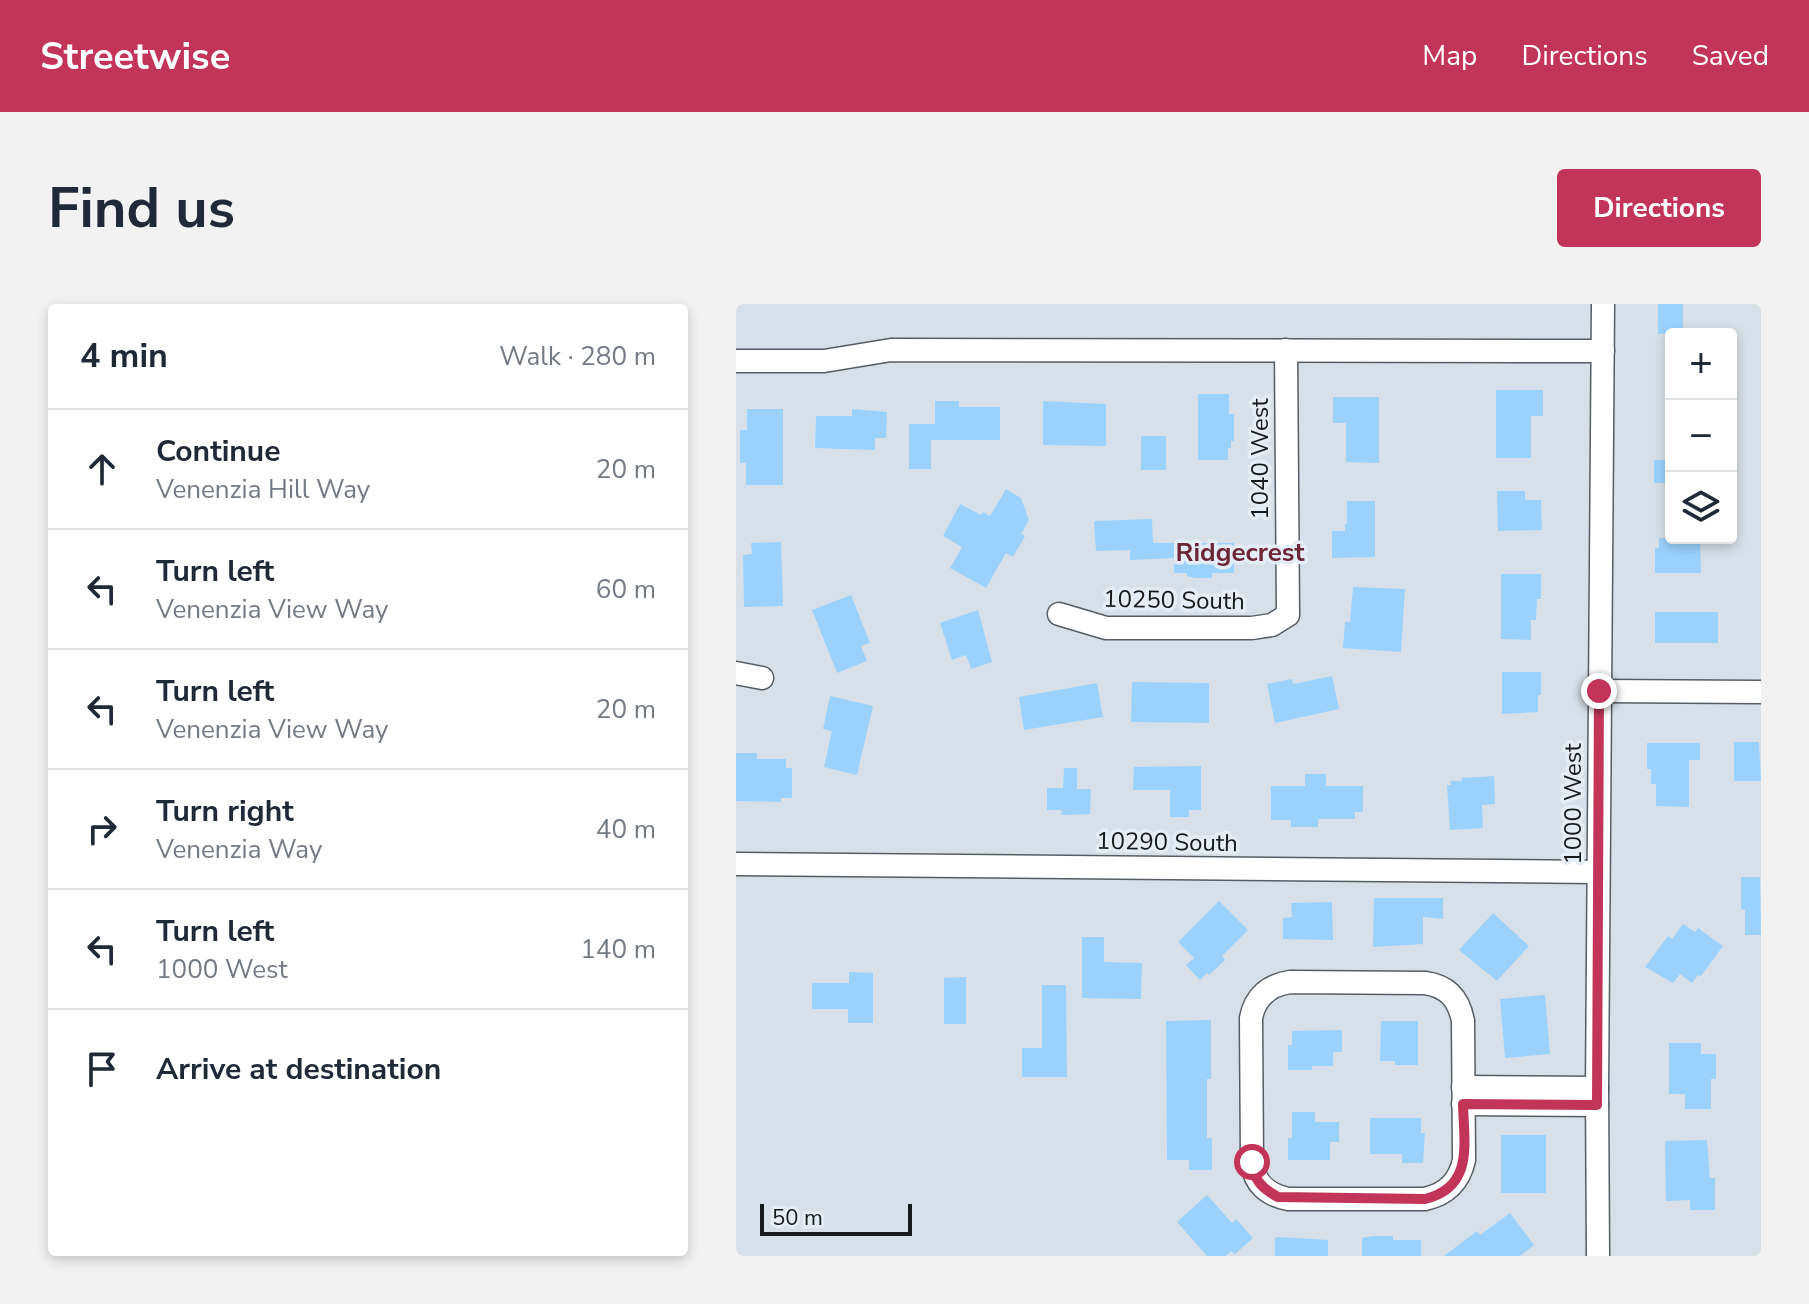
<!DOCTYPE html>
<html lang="en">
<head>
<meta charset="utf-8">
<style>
	:root { --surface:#fff; --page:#f2f2f3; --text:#1f2937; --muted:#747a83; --line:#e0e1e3; --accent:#c33459 }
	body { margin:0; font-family:"Nunito Sans",sans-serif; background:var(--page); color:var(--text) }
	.controls { position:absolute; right:24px; top:24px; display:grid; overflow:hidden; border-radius:8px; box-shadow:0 4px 12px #0003 }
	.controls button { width:72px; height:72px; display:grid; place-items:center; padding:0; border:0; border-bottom:2px solid var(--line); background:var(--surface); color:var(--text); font:40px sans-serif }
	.scale { position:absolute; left:24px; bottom:20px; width:152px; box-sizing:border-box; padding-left:8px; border:4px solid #171a1d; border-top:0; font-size:22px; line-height:28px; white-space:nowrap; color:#171a1d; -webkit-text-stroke:6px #e4edf5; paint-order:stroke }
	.stop { position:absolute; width:24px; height:24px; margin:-18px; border:6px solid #c33459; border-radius:50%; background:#fff }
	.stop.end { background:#c33459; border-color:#fff; box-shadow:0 2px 8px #0008 }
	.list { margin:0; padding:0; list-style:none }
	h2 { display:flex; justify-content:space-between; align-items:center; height:104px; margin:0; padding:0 32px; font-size:34px }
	h2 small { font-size:26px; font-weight:400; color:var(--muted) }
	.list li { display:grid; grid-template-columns:52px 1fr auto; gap:24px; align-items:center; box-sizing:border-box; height:120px; padding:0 32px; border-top:2px solid var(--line) }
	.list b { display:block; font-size:30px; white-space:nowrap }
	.list p { margin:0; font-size:26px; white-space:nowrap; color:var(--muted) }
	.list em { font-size:26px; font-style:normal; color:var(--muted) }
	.icon { flex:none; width:44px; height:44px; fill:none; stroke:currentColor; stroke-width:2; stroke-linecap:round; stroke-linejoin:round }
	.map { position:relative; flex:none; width:1025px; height:952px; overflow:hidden; border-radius:8px }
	header { display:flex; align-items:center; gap:48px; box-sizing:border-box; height:112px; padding:0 40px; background:var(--accent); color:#fff }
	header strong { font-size:38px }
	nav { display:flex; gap:44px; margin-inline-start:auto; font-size:28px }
	.intro { display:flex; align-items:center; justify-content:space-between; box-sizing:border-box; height:192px; padding:0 48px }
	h1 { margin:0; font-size:56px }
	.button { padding:20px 36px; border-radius:8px; background:var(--accent); color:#fff; font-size:28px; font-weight:700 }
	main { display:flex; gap:48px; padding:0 48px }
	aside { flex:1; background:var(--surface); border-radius:8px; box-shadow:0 4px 12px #0003 }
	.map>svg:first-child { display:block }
</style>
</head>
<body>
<header>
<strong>Streetwise</strong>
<nav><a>Map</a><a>Directions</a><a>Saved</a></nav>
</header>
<div class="intro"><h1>Find us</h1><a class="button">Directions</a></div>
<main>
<aside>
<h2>4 min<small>Walk · 280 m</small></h2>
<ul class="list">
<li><svg class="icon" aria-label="ahead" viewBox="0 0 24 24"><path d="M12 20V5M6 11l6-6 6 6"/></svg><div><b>Continue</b><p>Venenzia Hill Way</p></div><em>20 m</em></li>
<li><svg class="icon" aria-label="left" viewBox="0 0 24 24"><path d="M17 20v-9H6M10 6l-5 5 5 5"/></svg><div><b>Turn left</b><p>Venenzia View Way</p></div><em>60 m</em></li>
<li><svg class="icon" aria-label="left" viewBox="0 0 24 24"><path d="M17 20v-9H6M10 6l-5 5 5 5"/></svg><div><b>Turn left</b><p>Venenzia View Way</p></div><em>20 m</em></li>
<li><svg class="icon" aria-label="right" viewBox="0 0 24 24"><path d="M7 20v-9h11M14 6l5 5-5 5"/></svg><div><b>Turn right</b><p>Venenzia Way</p></div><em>40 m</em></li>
<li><svg class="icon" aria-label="left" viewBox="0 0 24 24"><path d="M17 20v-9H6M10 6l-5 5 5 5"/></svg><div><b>Turn left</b><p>1000 West</p></div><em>140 m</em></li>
<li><svg class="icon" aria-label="arrive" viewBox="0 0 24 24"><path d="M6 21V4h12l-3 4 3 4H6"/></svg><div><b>Arrive at destination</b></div></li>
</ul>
</aside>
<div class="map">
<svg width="1025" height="952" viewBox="0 0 1025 952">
	<rect width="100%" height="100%" fill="#d7e0e8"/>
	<g fill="#9bd2fd">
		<rect x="922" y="0" width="25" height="30"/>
		<path d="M 760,86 L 807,86 L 807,112 L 795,112 L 795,154 L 760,154 Z"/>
		<path d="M 462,90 L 493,90 L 493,110 L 498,110 L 498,137 L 495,137 L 495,144 L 492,144 L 492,156 L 462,156 Z"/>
		<path d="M 597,93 L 643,93 L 643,159 L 610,158 L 610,119 L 597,119 Z"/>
		<path d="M 199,97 L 223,97 L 223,103 L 264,103 L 264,136 L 195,136 L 195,165 L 173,165 L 173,120 L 199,120 Z"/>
		<path d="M 307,97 L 370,100 L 370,142 L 307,141 Z"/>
		<path d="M 11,105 L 47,105 L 47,181 L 10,181 L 10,159 L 4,159 L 4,126 L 11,126 Z"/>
		<path d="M 116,105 L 151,108 L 150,134 L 139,134 L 139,146 L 79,144 L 80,112 L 116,112 Z"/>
		<rect x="405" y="132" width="25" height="34"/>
		<rect x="918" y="156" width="17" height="23"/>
		<path d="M 270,185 L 285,194 L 293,216 L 285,230 L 289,232 L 277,253 L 270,249 L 250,284 L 214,264 L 226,243 L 207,232 L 224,200 L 245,211 L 247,208 L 254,212 Z"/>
		<path d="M 761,187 L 789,187 L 789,196 L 805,196 L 806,226 L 762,227 Z"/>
		<path d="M 611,197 L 639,197 L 639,253 L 596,254 L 596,227 L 609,227 L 609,220 L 611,220 Z"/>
		<path d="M 416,215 L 417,239 L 498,239 L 498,269 L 476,269 L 476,274 L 459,274 L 451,272 L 451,269 L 438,269 L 438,254 L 394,256 L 394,246 L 360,247 L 358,217 Z"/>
		<path d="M 923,234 L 964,234 L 965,269 L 919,269 L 919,244 L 923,244 Z"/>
		<path d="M 45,238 L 47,302 L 8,303 L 7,251 L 16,250 L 15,239 Z"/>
		<path d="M 765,270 L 805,270 L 805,295 L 801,295 L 800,316 L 795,316 L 795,336 L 765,335 Z"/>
		<path d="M 617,283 L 669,285 L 665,348 L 607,344 L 609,318 L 614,318 Z"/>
		<path d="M 115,291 L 134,339 L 125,342 L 131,357 L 101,369 L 76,306 Z"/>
		<path d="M 242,306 L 256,358 L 235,365 L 230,351 L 216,356 L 204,319 Z"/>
		<rect x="919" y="308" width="63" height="31"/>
		<path d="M 766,368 L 805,368 L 805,391 L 802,391 L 802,408 L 766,410 Z"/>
		<path d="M 596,372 L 603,405 L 539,419 L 531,380 L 556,375 L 557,380 Z"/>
		<path d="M 396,378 L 473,379 L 473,419 L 395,418 Z"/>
		<path d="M 361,379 L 367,413 L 288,426 L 283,393 Z"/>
		<path d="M 94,392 L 137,402 L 121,471 L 88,463 L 96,427 L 87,425 Z"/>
		<path d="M 998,438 L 1023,438 L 1025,477 L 998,477 Z"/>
		<path d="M 911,439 L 964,439 L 964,456 L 953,456 L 953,503 L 920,502 L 920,480 L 915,480 L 915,465 L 911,465 Z"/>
		<path d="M 0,449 L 21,449 L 21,455 L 50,455 L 50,464 L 56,464 L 56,494 L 45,494 L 45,498 L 0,497 Z"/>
		<path d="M 465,462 L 465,506 L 453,506 L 453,513 L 434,513 L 434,486 L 397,486 L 398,463 Z"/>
		<path d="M 328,464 L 341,464 L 341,485 L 355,485 L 354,510 L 325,511 L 326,506 L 311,506 L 311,484 L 327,484 Z"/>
		<path d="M 569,470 L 590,470 L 590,482 L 627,482 L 627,508 L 619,508 L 619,515 L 582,515 L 582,523 L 555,523 L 555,516 L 535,516 L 535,482 L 569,482 Z"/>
		<path d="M 758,472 L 759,500 L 746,501 L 747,524 L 714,526 L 711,481 L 715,481 L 714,477 L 726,477 L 726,474 Z"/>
		<path d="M 1005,573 L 1024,573 L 1025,631 L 1009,631 L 1009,606 L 1005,605 Z"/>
		<path d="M 638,594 L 707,594 L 707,615 L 687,613 L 687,640 L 637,643 Z"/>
		<path d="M 483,597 L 512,626 L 486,652 L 489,656 L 473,671 L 471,669 L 464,676 L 450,661 L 458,654 L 442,638 Z"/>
		<path d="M 596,598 L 597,636 L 547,635 L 547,614 L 556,613 L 555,599 Z"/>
		<path d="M 757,609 L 793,642 L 761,677 L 723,646 Z"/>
		<path d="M 947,620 L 959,628 L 962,624 L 987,642 L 965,672 L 962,671 L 956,679 L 944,670 L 937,679 L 909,663 L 932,632 L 936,635 Z"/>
		<path d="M 346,633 L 368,633 L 368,658 L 406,659 L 405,695 L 346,694 Z"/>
		<path d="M 113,668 L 137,669 L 137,719 L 112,719 L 112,705 L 76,705 L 76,679 L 113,679 Z"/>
		<path d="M 230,673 L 230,720 L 208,720 L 208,674 Z"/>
		<path d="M 306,681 L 330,681 L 331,773 L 286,773 L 286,744 L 306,744 Z"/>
		<path d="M 809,691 L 814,750 L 769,754 L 764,695 Z"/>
		<path d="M 475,716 L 475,775 L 471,775 L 471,834 L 476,834 L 476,866 L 453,866 L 453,856 L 431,856 L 430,717 Z"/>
		<path d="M 645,717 L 682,717 L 682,761 L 659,761 L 659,757 L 644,757 Z"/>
		<path d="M 606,726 L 606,748 L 597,748 L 597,762 L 576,762 L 576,766 L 552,766 L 552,741 L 556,741 L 556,727 Z"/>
		<path d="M 933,739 L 965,739 L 965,750 L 980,750 L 980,775 L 975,775 L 975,805 L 949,805 L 949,790 L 933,790 Z"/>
		<path d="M 556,808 L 579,808 L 579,818 L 603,818 L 603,838 L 594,838 L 594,856 L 552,856 L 552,834 L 556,834 Z"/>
		<path d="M 634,814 L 685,814 L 685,829 L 689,829 L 687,859 L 666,859 L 666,850 L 634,850 Z"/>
		<rect x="765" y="831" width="45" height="58"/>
		<path d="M 971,836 L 974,874 L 979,874 L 979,906 L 954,906 L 954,896 L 930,897 L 929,837 Z"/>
		<path d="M 471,891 L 496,919 L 500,915 L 517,934 L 499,950 L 495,947 L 490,952 L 471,952 L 441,918 Z"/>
		<path d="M 774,909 L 798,941 L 784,952 L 708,952 L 741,927 L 744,931 Z"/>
		<path d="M 637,932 L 657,932 L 657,936 L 685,936 L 685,952 L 626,952 L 626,934 Z"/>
		<path d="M 543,933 L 592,936 L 592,952 L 539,952 L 539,934 Z"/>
	</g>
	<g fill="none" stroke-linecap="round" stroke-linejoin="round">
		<g stroke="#555d64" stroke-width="25">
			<g id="minor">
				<path d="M 0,57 L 88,57 L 155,46 L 867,47"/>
				<path d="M 323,310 L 370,324 L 516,324 L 536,321 L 552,311 L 550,46"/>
				<path d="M 0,369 L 26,374"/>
				<path d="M 863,387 L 1025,388"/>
				<path d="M 0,560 L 862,568"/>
				<path d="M 554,678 L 689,679 C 712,682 723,696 727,717 L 728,856 C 723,878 711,890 689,895 L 552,895 C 532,891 518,880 516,858 L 515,714 C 519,693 533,681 554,678 Z"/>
				<path d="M 727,783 L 861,784"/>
				<path d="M 727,800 L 861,801"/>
				<path d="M 862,952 L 861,784 L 867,0"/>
			</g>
		</g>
		<use href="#minor" stroke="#fff" stroke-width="22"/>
	</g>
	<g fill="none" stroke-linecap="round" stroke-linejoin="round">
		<path stroke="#c33459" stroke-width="10" d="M 516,858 C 517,876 527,885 542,893 L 689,895 C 738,883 728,840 727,800 L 861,801 L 863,387"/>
	</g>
	<g text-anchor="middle" stroke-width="7" stroke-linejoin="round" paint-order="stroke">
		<g font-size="24" fill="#171a1d" stroke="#e4edf5">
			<text transform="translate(524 155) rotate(-90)" y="8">1040 West</text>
			<text transform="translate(438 296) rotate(1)" y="8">10250 South</text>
			<text transform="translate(837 500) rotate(-90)" y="8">1000 West</text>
			<text transform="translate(431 538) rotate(1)" y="8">10290 South</text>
		</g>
		<g font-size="26" font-weight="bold" fill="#6b2534" stroke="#e4edf5">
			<text x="504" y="257">Ridgecrest</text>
		</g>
	</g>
</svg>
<div class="controls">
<button>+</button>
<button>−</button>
<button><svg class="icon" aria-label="layers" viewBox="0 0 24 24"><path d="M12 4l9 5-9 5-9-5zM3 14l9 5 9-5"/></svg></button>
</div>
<div class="scale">50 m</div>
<div class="stop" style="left:516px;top:858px"></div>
<div class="stop end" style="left:863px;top:387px"></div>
</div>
</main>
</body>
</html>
